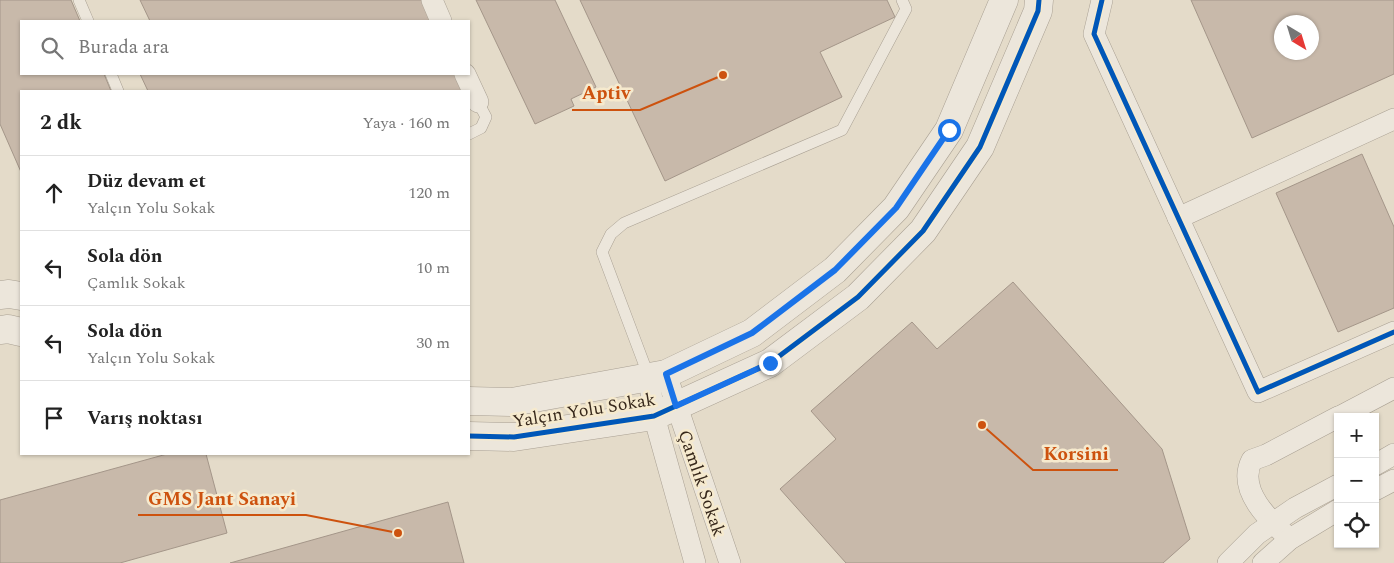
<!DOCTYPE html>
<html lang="tr">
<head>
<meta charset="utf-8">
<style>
	:root { --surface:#fff; --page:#f2f2f2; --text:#222; --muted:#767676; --line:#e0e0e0 }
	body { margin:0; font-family:Spectral,serif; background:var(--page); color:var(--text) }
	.controls { position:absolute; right:15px; bottom:15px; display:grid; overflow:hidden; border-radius:0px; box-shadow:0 1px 4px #0004 }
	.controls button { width:45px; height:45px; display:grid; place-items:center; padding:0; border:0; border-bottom:1px solid var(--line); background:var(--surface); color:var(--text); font:25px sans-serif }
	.compass { position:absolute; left:1274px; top:15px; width:45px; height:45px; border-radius:50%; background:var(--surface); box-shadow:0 1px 4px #0004; rotate:142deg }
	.stop { position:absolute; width:15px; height:15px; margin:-11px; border:4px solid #1a73e8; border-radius:50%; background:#fff }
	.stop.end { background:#1a73e8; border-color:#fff; box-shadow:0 1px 5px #0008 }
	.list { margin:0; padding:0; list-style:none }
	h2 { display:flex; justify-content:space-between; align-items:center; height:65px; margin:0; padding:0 20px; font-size:21px }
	h2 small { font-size:16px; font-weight:400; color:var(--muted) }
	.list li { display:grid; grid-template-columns:32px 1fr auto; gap:15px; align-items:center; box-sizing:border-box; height:75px; padding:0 20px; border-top:1px solid var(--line) }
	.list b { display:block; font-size:19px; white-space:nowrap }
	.list p { margin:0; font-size:16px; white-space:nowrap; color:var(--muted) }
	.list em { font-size:16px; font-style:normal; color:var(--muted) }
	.icon { flex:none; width:28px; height:28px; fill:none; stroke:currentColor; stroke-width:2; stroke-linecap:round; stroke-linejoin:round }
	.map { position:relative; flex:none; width:1394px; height:563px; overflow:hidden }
	.search { position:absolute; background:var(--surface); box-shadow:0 1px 4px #0004; left:20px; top:20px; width:450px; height:55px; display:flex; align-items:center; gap:12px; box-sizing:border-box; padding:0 18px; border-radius:0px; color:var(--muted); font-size:19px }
	.panel { position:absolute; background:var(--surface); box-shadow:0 1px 4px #0004; left:20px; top:90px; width:450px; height:365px; border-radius:0px }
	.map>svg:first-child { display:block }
</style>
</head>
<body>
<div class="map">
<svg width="1394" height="563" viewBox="0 0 1394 563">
	<rect width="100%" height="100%" fill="#e4dbc9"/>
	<g fill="#c8b9aa" stroke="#a49689" fill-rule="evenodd">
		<path d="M 0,0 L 71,0 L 80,21 L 21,21 L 21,74 L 104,74 L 111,91 L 21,91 L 21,172 L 0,124 Z"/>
		<path d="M 140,0 L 424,0 L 434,21 L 150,21 Z"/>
		<path d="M 476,0 L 555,0 L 596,87 L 571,99 L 574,106 L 535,124 Z"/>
		<path d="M 580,0 L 887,0 L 895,17 L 820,52 L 842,97 L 665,181 Z"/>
		<path d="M 1191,0 L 1394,0 L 1394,74 L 1252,138 ZM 1282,22 L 1312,22 L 1312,52 L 1282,52 Z"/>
		<path d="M 140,74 L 457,74 L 465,91 L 148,91 Z"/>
		<path d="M 1362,154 L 1394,227 L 1394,308 L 1338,332 L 1276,193 Z"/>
		<path d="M 1013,282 L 1162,449 L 1190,539 L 1163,563 L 846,563 L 780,489 L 836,439 L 811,411 L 912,322 L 937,349 Z"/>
		<path d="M 167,454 L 206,454 L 227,533 L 120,563 L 0,563 L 0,500 Z"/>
		<path d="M 448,502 L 464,563 L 230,563 Z"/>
	</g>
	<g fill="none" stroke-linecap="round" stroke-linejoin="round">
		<g stroke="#a9a093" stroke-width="12">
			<g id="service">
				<path d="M 79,0 L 88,21"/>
				<path d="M 111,74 L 118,91"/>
				<path d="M 469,134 L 481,128 L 486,117 L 478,102"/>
				<path d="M 649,377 L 602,252 L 611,234 L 624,223 L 842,130 L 906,9 L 902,0"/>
			</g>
		</g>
		<g stroke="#a9a093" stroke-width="22">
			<g id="minor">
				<path d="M 432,0 L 441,21"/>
				<path d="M 1102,0 L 1094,34 L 1258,392 L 1394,332"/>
				<path d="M 465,74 L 478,102"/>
				<path d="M 1178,218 L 1394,119"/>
				<path d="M 666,374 L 730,563"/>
				<path d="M 649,377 L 654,416 L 695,563"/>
				<path d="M 1339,417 L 1394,388"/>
				<path d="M 1375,465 L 1394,454"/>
				<path d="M 1375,490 L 1394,480"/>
				<path d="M 1290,539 C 1270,521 1236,490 1252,460 L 1266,455 L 1338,417"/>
				<path d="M 1228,563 L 1257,534 L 1295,508 L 1338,485"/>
				<path d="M 1263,563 L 1290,539 L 1338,510"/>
			</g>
		</g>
		<g stroke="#a9a093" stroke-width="29">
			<g id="tertiary">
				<path d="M 0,295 L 9,294 L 21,296"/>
				<path d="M 0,330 L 8,329 L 21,332"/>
				<path d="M 469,401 L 512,402 L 666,374 L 752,333 L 835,270 L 896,208 L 949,130 L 1004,0"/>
				<path d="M 469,436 L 514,437 L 654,416 L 770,363 L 858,297 L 923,231 L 980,147 L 1038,11 L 1039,0"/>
			</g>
		</g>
		<use href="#service" stroke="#ece6db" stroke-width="11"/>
		<use href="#minor" stroke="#ece6db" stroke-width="21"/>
		<use href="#tertiary" stroke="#ece6db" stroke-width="28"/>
		<g stroke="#f6eace" stroke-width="8">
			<g id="cycleway">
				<path d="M 1102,0 L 1094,34 L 1258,392 L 1394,332"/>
				<path d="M 469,436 L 514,437 L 654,416 L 770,363 L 858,297 L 923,231 L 980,147 L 1038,11 L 1039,0"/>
			</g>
		</g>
		<use href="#cycleway" stroke="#0057b8" stroke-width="5"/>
	</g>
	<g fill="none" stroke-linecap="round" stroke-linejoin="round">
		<path stroke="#1a73e8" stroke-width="6" d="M 770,363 L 676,406 L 666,374 L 752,333 L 835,270 L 896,208 L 949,130"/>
	</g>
	<g text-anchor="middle" stroke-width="5" stroke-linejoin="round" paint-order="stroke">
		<g font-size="18" fill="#37281b" stroke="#f6eace">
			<text transform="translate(584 410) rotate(-9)" y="6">Yalçın Yolu Sokak</text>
			<text transform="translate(702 483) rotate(71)" y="6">Çamlık Sokak</text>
		</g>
	</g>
	<path fill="none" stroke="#cd520e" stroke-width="2" d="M723 75L640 110H572M982 425L1033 470H1118M398 533L306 515H138"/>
	<g fill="#cd520e" stroke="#f6eace" stroke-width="2">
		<circle cx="723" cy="75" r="5"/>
		<circle cx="982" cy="425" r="5"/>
		<circle cx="398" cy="533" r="5"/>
	</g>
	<g font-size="19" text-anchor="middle" font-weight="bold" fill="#cd520e" stroke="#f6eace" stroke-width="5" stroke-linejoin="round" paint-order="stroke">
		<text x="606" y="99">Aptiv</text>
		<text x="1076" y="460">Korsini</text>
		<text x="222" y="505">GMS Jant Sanayi</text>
	</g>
</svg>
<div class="controls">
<button>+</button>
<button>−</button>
<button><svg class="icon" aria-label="locate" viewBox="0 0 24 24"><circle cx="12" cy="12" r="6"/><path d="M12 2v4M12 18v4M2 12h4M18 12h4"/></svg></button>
</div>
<svg class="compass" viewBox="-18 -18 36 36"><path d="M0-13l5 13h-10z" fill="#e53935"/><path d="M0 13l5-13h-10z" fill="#767676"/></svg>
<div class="stop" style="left:949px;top:130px"></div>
<div class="stop end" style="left:770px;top:363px"></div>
<div class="search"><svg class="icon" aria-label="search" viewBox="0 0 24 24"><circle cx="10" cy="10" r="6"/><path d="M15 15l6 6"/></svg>Burada ara</div>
<section class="panel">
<h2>2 dk<small>Yaya · 160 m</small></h2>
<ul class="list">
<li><svg class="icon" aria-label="ahead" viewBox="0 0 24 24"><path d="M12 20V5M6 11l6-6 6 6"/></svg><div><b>Düz devam et</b><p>Yalçın Yolu Sokak</p></div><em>120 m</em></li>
<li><svg class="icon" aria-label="left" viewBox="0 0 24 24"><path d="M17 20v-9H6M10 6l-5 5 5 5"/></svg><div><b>Sola dön</b><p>Çamlık Sokak</p></div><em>10 m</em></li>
<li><svg class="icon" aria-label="left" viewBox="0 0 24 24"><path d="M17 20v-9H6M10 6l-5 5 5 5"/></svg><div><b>Sola dön</b><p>Yalçın Yolu Sokak</p></div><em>30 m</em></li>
<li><svg class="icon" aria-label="arrive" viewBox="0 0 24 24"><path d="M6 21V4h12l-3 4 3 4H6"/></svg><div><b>Varış noktası</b></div></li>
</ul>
</section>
</div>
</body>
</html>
